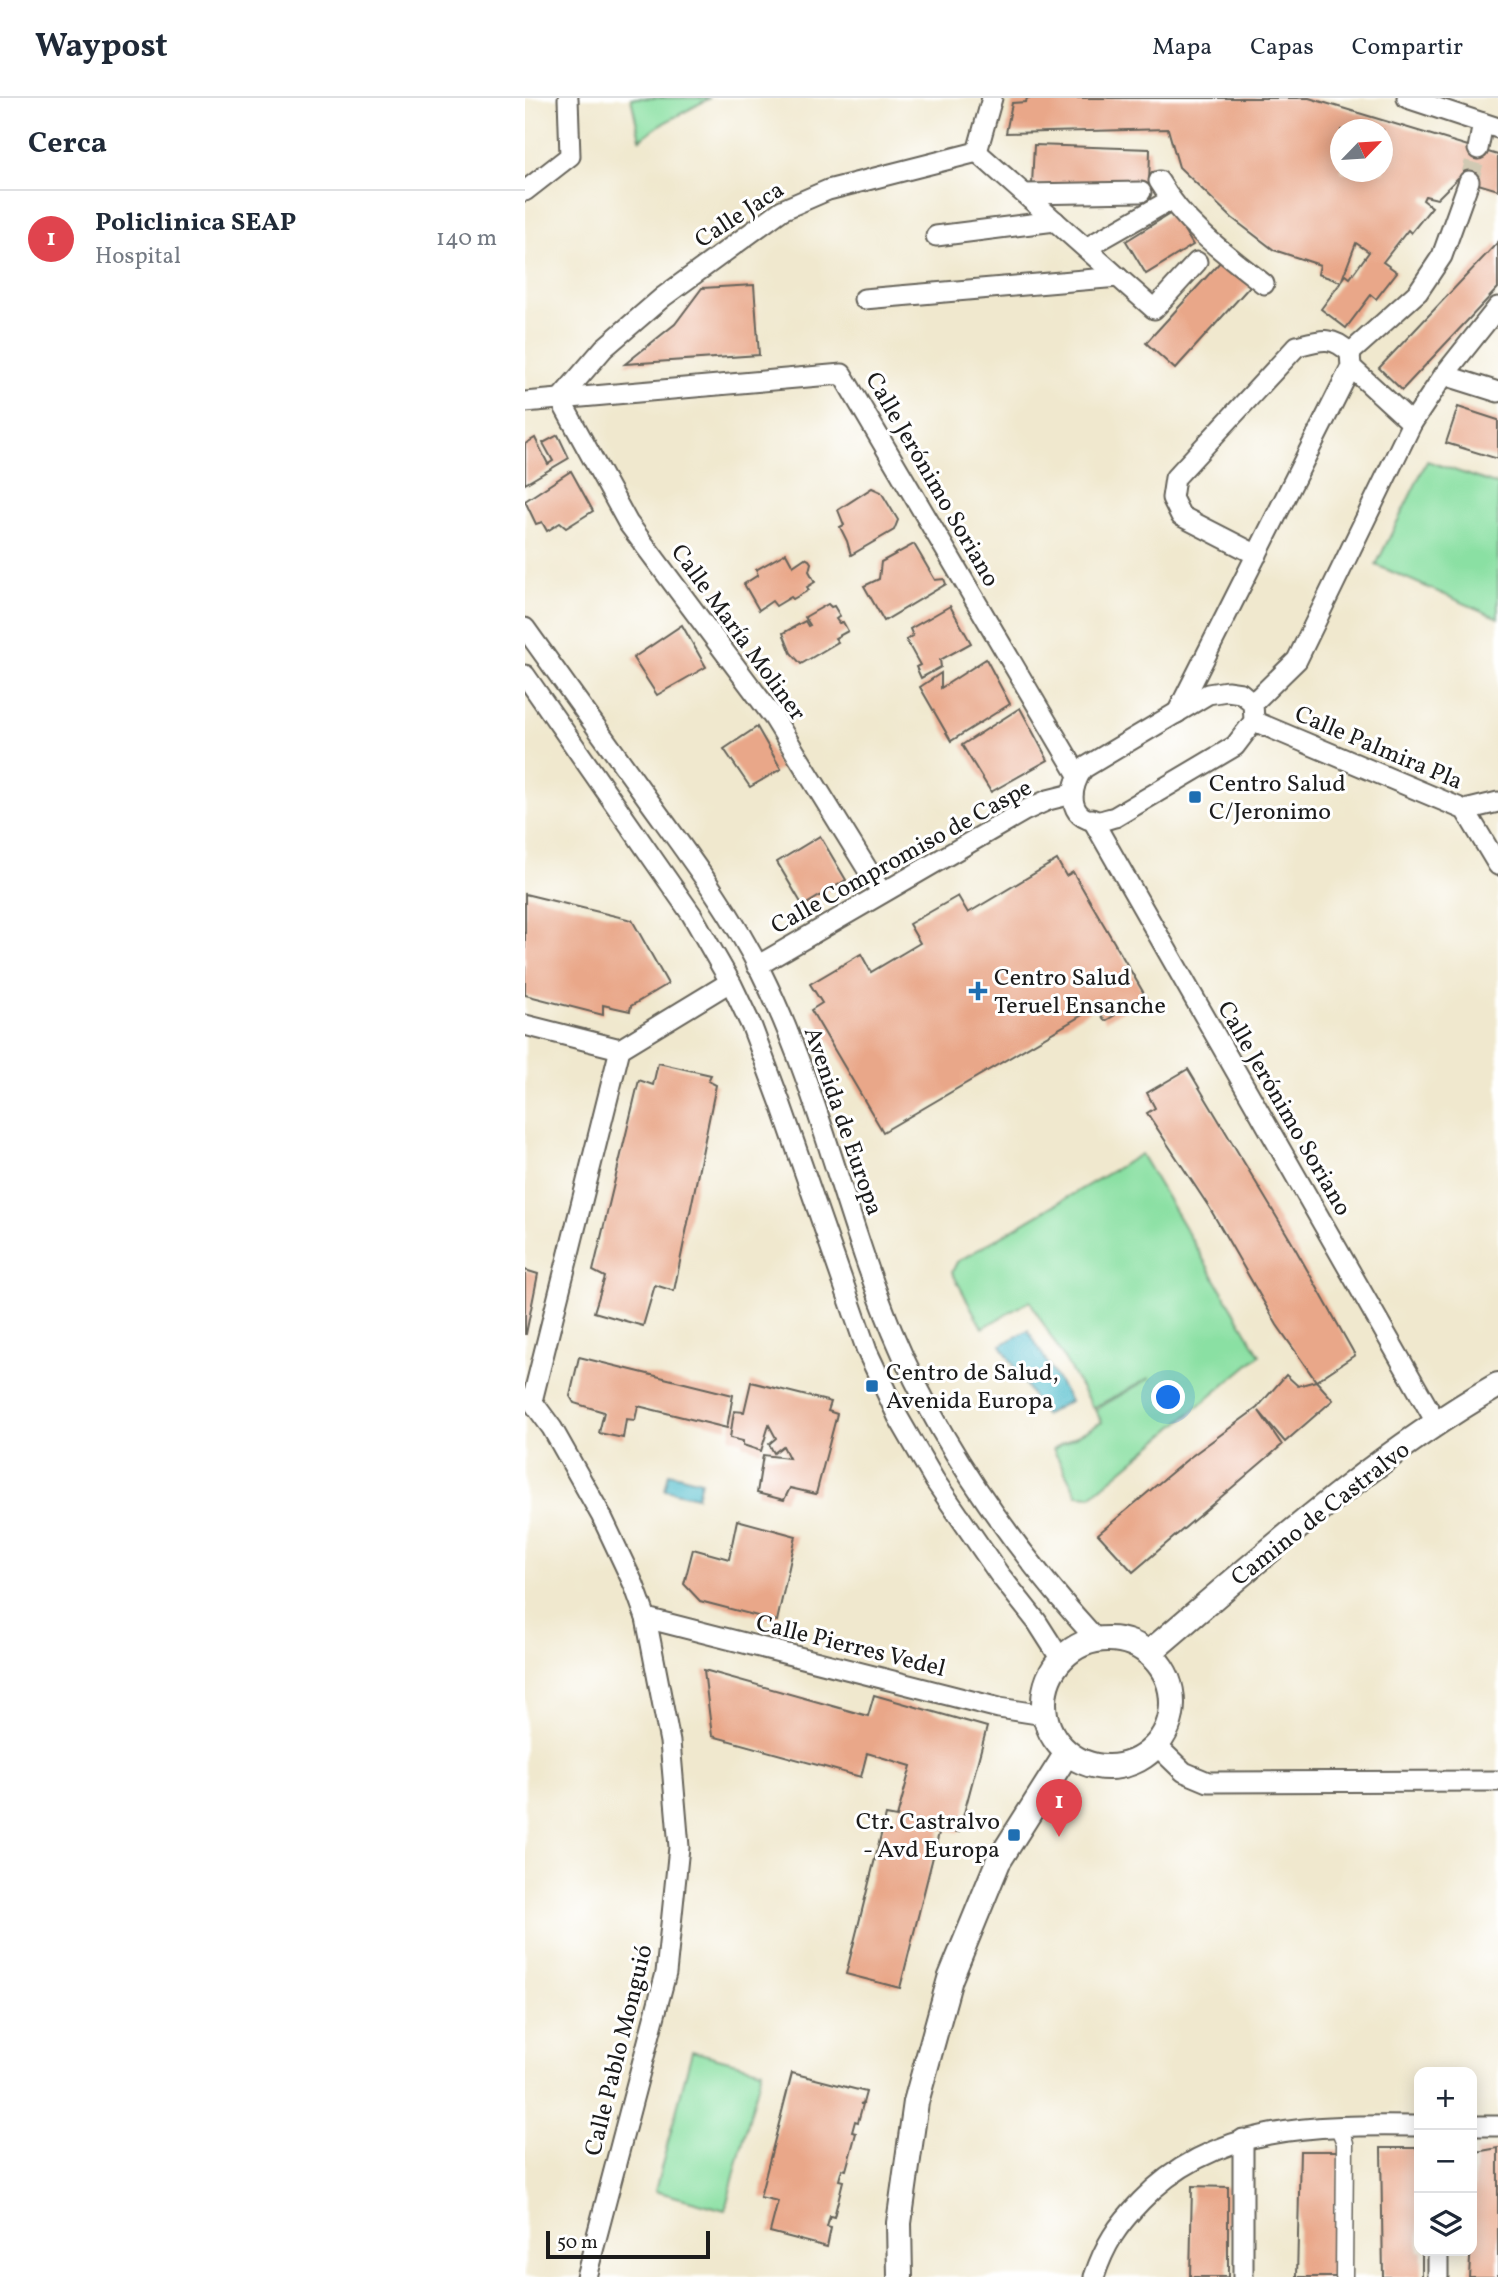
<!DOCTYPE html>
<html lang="es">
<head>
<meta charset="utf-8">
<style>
	:root { --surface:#fff; --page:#f2f2f3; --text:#1f2937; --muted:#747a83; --line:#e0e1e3; --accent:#b45309 }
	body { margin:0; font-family:Vollkorn,serif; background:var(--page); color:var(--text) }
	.controls { position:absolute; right:21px; bottom:21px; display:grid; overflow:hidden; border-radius:14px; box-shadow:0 4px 18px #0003 }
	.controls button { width:63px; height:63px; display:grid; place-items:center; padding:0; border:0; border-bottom:2px solid var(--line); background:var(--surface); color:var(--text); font:35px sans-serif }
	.compass { position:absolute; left:805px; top:21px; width:63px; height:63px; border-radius:50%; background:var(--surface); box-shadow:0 4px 18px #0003; rotate:65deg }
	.scale { position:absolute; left:21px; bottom:18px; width:164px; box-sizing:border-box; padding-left:7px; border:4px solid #1c1c1c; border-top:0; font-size:19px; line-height:24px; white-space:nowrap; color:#1c1c1c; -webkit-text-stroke:5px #fff; paint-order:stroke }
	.you { position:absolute; left:644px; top:1300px; width:24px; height:24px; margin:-18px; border:5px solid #fff; border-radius:50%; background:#1a73e8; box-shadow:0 0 0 10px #1a73e833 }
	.badge { display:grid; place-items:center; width:46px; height:46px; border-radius:50%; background:var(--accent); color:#fff; font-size:23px; font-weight:700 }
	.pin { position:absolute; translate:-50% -58px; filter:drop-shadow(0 2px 4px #0008) }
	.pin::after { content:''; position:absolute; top:37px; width:24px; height:21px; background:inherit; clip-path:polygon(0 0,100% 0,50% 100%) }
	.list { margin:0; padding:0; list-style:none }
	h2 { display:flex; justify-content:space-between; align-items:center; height:91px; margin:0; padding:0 28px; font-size:30px }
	h2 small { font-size:23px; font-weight:400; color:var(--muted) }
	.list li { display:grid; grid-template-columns:46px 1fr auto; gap:21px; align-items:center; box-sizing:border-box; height:98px; padding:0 28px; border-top:2px solid var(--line) }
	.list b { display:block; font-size:26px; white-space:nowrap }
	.list p { margin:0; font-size:23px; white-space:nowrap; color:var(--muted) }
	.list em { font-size:23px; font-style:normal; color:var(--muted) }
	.icon { flex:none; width:38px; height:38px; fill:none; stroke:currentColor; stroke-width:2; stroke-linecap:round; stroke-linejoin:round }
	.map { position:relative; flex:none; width:973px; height:2179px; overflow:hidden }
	header { display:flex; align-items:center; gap:42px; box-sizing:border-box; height:98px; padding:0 35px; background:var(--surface); border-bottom:2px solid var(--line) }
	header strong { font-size:33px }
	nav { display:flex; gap:38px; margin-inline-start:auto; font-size:24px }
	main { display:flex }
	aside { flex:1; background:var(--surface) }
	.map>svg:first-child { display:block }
</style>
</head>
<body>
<header>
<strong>Waypost</strong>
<nav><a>Mapa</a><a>Capas</a><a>Compartir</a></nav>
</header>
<main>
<aside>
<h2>Cerca<small></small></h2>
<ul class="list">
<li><span class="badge" style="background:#e0444e">1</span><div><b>Policlinica SEAP</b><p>Hospital</p></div><em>140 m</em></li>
</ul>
</aside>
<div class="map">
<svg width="973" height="2179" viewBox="0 0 973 2179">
	<rect width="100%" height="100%" fill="#fff"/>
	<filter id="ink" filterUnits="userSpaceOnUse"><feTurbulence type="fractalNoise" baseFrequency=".0143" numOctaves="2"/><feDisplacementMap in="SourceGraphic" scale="14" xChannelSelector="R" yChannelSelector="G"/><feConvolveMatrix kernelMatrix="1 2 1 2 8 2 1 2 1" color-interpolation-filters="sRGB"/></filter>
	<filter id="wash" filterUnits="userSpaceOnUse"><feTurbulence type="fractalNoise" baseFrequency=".00686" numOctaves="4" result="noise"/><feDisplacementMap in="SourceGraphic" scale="28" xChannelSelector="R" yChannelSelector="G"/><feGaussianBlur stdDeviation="1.57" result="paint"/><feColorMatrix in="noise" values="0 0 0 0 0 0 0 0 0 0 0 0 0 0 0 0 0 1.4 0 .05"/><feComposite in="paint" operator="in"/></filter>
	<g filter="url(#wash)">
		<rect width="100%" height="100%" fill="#f0e8ce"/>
		<g fill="#8ae0a3" stroke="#537e60" stroke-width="2">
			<path d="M 106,0 L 185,0 L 135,27 L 115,41 Z"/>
			<path d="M 902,363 L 973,387 L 973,520 L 851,467 Z"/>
			<path d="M 616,1056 L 735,1257 L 566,1398 L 552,1397 L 528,1351 L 577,1324 L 570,1312 L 625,1280 L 568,1310 L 505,1203 L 457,1230 L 427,1174 L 432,1164 Z"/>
			<path d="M 167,1953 L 237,1972 L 200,2112 L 130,2093 Z"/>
		</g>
		<g fill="#51bdcc" stroke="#366c74" stroke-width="2">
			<path d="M 503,1232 L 545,1303 L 519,1317 L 476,1247 Z"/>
			<path d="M 144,1375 L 176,1383 L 172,1399 L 140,1392 Z"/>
		</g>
		<g id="blocks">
			<g fill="#e9a789" fill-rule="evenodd">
				<path d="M 502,0 L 784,0 L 973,57 L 973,92 L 933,80 L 912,101 L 900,98 L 898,102 L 907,109 L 886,135 L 883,132 L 858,164 L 872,174 L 851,201 L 846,197 L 821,230 L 796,211 L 816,184 L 793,176 L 795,167 L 749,152 L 707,120 L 654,69 L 643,31 L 481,35 L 487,5 L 501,4 ZM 816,32 L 858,32 L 858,74 L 816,74 ZM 831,145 L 844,154 L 825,180 L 821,177 L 816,184 Z"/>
				<path d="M 509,47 L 625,51 L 624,91 L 507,87 Z"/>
				<path d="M 648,114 L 668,147 L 621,176 L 601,143 Z"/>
				<path d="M 973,144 L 973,190 L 877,292 L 854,270 Z"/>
				<path d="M 698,161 L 726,187 L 650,271 L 621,245 Z"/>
				<path d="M 229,187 L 234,257 L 100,266 L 150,226 L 177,190 Z"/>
				<path d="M 933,309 L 973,322 L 973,361 L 921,345 Z"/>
				<path d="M 33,337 L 44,360 L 0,386 L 0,346 L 10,340 L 23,366 L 28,363 L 18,345 Z"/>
				<path d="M 46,373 L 68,413 L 41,430 L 35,425 L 22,433 L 17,424 L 11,426 L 0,403 Z"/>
				<path d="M 347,390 L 356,394 L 373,422 L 369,432 L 326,457 L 322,443 L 315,429 L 319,427 L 313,412 Z"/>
				<path d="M 389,446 L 410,482 L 419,481 L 421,486 L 359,523 L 339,488 L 354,481 L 356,464 Z"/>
				<path d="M 261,455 L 268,468 L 280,460 L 284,462 L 286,465 L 284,473 L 290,484 L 282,489 L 284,492 L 268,501 L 266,499 L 251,508 L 247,503 L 234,512 L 219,486 L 233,477 L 231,472 Z"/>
				<path d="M 303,506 L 306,509 L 309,508 L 315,518 L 311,521 L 314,525 L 318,524 L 323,533 L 310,540 L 313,544 L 276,566 L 266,555 L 258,535 L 280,523 L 283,528 L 285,527 L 280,519 Z"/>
				<path d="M 425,508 L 446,545 L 415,562 L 416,569 L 396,580 L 391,569 L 395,567 L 381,542 L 388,538 L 385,531 Z"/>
				<path d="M 157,527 L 181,569 L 132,597 L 108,560 Z"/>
				<path d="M 461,561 L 485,606 L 426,643 L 395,589 L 416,575 L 416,590 Z"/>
				<path d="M 495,610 L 523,662 L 466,694 L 437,647 Z"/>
				<path d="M 232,629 L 256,671 L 225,689 L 199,651 Z"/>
				<path d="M 295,738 L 321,782 L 278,808 L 252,764 Z"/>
				<path d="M 532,762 L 541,778 L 548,774 L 621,899 L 580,923 L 571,909 L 358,1034 L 286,912 L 297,905 L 285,886 L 336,856 L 346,874 L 395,845 L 384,826 L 433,798 L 443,815 Z"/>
				<path d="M 0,796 L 107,822 L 143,886 L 106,908 L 105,913 L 78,907 L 78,917 L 0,897 Z"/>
				<path d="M 133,965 L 186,977 L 183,983 L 191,987 L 149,1193 L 130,1187 L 118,1228 L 69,1214 L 80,1179 L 68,1173 L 114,982 L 128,987 Z"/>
				<path d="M 663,971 L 766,1143 L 830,1257 L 791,1283 L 752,1227 L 684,1109 L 622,1015 L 630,1010 L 622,995 Z"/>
				<path d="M 0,1172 L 13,1176 L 1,1236 L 0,1236 Z"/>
				<path d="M 54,1259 L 208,1297 L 202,1330 L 113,1308 L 110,1322 L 101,1321 L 98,1340 L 74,1335 L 79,1314 L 49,1305 L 45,1298 Z"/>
				<path d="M 761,1277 L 773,1288 L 791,1283 L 808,1302 L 760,1344 L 734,1313 L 757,1347 L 608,1474 L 573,1436 L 664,1360 L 732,1310 Z"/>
				<path d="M 226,1284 L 306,1304 L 303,1313 L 312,1316 L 291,1396 L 265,1390 L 259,1402 L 232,1395 L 238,1357 L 264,1360 L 258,1348 L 249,1355 L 244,1346 L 251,1340 L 244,1327 L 236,1353 L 218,1347 L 218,1343 L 205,1340 L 209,1313 L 219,1314 Z"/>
				<path d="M 212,1422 L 271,1438 L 252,1523 L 175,1503 L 159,1486 L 168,1451 L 204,1461 Z"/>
				<path d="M 179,1572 L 343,1618 L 349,1597 L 462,1629 L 434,1734 L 415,1731 L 375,1890 L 321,1876 L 361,1717 L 372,1719 L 386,1668 L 342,1655 L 336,1679 L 187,1638 Z"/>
				<path d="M 267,1975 L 341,1994 L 338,2005 L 335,2006 L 338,2006 L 333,2024 L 330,2023 L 327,2034 L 331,2035 L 321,2072 L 317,2071 L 314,2082 L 318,2083 L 309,2119 L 305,2118 L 302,2129 L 306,2130 L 302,2149 L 245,2134 L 253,2103 L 235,2099 Z"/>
				<path d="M 856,2050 L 894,2050 L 894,2153 L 897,2153 L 897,2179 L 858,2179 Z"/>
				<path d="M 973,2050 L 973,2179 L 944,2179 L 951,2054 Z"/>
				<path d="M 775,2053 L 814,2053 L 812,2179 L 772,2179 Z"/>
				<path d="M 667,2088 L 703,2089 L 703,2179 L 665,2179 Z"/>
			</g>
		</g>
	</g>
	<g filter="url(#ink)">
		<use href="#blocks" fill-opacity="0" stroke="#66635a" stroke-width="2"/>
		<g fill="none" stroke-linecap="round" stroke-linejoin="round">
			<path stroke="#d0c9b3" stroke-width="19" stroke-dasharray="19 10" stroke-linecap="butt" d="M 944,83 L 953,51"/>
			<g stroke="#66635a" stroke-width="19">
				<path id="pedestrian" d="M 813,2028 L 820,2045 L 819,2179"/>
			</g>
			<g stroke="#66635a" stroke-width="23">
				<g id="minor">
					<path d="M 882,0 L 973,30"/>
					<path d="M 953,51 L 958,25"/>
					<path d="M 452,54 L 629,211 L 672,164"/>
					<path d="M 634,83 C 660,127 699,155 739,186"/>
					<path d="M 0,93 L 45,58 L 43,0"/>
					<path d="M 500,96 L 616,94"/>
					<path d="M 411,138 L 530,123"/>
					<path d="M 561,150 L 645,102"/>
					<path d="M 339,201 L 593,179"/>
					<path d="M 825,255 L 893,194 L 917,158 L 944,83"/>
					<path d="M 826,269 L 887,325"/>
					<path d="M 919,277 L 973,294"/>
					<path d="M 0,304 L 317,276 L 553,677"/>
					<path d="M 0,530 C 42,589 85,648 127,707 C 166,761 206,814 236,874 C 293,988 319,1116 367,1233 C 414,1346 489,1451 571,1541"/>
					<path d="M 0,577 L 167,817 L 207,887 L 227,929 L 255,1004 L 342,1253 L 373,1319 L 410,1383 L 474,1476 L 512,1524 L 535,1560"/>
					<path d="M 702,593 L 716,595 L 728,605 L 729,623 L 710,648 L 590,719 C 585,720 578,723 573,723 C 541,722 544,688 559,670 L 683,596 Z"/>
					<path d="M 728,605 L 772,562 L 887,325 L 919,277 L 973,209"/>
					<path d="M 652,615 L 826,269 L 825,255 C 807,237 795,242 772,248 L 650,380 L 647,400 L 656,418 L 732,457"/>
					<path d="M 729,623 L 940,712 L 973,767"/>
					<path d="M 940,712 L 973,704"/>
					<path d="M 567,721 L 911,1324"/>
					<path d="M 357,795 L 249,620 L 103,425 L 35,301 L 79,250 L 138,199 L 257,112 L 303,92 L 452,54 L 467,0"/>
					<path d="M 232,868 L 499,713 L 523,702 L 547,696"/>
					<path d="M 0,927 L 95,951"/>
					<path d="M 7,1303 L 27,1330 L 76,1417 L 109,1487 L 121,1520 L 145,1644 L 154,1749 L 141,1875 L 61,2179"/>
					<path d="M 7,1303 L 95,951 L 205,884"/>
					<path d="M 121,1520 L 474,1610 L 519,1617"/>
					<path d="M 632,1648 L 659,1674 L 683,1684 L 973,1683"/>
					<path d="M 947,2028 L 973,2028"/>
					<path d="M 569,2179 C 580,2146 592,2128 616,2103 C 690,2025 794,2027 894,2028"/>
					<path d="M 718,2179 L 718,2041"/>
					<path d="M 913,2179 L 913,2153"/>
				</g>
			</g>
			<g stroke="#66635a" stroke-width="28">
				<g id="tertiary">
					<circle cx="583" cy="1605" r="64"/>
					<path d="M 624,1555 C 736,1460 846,1360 973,1287"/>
					<path d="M 375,2179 L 374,2125 L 391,2004 L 425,1881 L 473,1764 L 542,1655"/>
				</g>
			</g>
			<use href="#pedestrian" stroke="#fff" stroke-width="16"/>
			<use href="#minor" stroke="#fff" stroke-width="19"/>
			<use href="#tertiary" stroke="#fff" stroke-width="24"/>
		</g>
	</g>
	<g fill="#1f6fb2" stroke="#fff" stroke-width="2.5">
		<rect x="663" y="692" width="14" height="14" rx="3.5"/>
		<path d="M449.5 882.5h7v7h7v7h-7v7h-7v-7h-7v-7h7z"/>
		<rect x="340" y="1281" width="14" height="14" rx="3.5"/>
		<rect x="482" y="1730" width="14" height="14" rx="3.5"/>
	</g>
	<g text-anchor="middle" stroke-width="6" stroke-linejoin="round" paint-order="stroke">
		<g font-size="24" fill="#1c1c1c" stroke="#fff">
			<text transform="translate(214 116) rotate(-33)" y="8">Calle Jaca</text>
			<text transform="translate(408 381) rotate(60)" y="8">Calle Jerónimo Soriano</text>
			<text transform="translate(214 534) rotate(54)" y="8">Calle María Moliner</text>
			<text transform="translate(854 649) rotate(23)" y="8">Calle Palmira Pla</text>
			<text transform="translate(376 758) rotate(-29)" y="8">Calle Compromiso de Caspe</text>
			<text transform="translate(760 1010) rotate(60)" y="8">Calle Jerónimo Soriano</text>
			<text transform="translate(319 1023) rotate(71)" y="8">Avenida de Europa</text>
			<text transform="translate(795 1415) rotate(-38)" y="8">Camino de Castralvo</text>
			<text transform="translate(326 1547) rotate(14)" y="8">Calle Pierres Vedel</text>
			<text transform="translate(93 1952) rotate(-76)" y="8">Calle Pablo Monguió</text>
		</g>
		<g font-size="24" fill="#1c1c1c" stroke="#fff" text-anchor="start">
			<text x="684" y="693">Centro Salud<tspan x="684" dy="28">C/Jeronimo</tspan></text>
			<text x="469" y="887">Centro Salud<tspan x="469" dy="28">Teruel Ensanche</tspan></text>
			<text x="361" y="1282">Centro de Salud,<tspan x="361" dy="28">Avenida Europa</tspan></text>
			<text x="475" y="1731" text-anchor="end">Ctr. Castralvo<tspan x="475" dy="28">- Avd Europa</tspan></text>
		</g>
	</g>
</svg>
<div class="controls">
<button>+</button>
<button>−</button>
<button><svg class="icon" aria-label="layers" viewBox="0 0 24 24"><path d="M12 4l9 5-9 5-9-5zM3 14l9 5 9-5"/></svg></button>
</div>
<svg class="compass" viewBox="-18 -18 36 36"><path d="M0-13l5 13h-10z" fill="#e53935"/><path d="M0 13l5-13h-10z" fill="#747a83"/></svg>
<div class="scale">50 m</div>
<div class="you"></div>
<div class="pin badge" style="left:534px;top:1739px;background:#e0444e">1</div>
</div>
</main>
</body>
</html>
